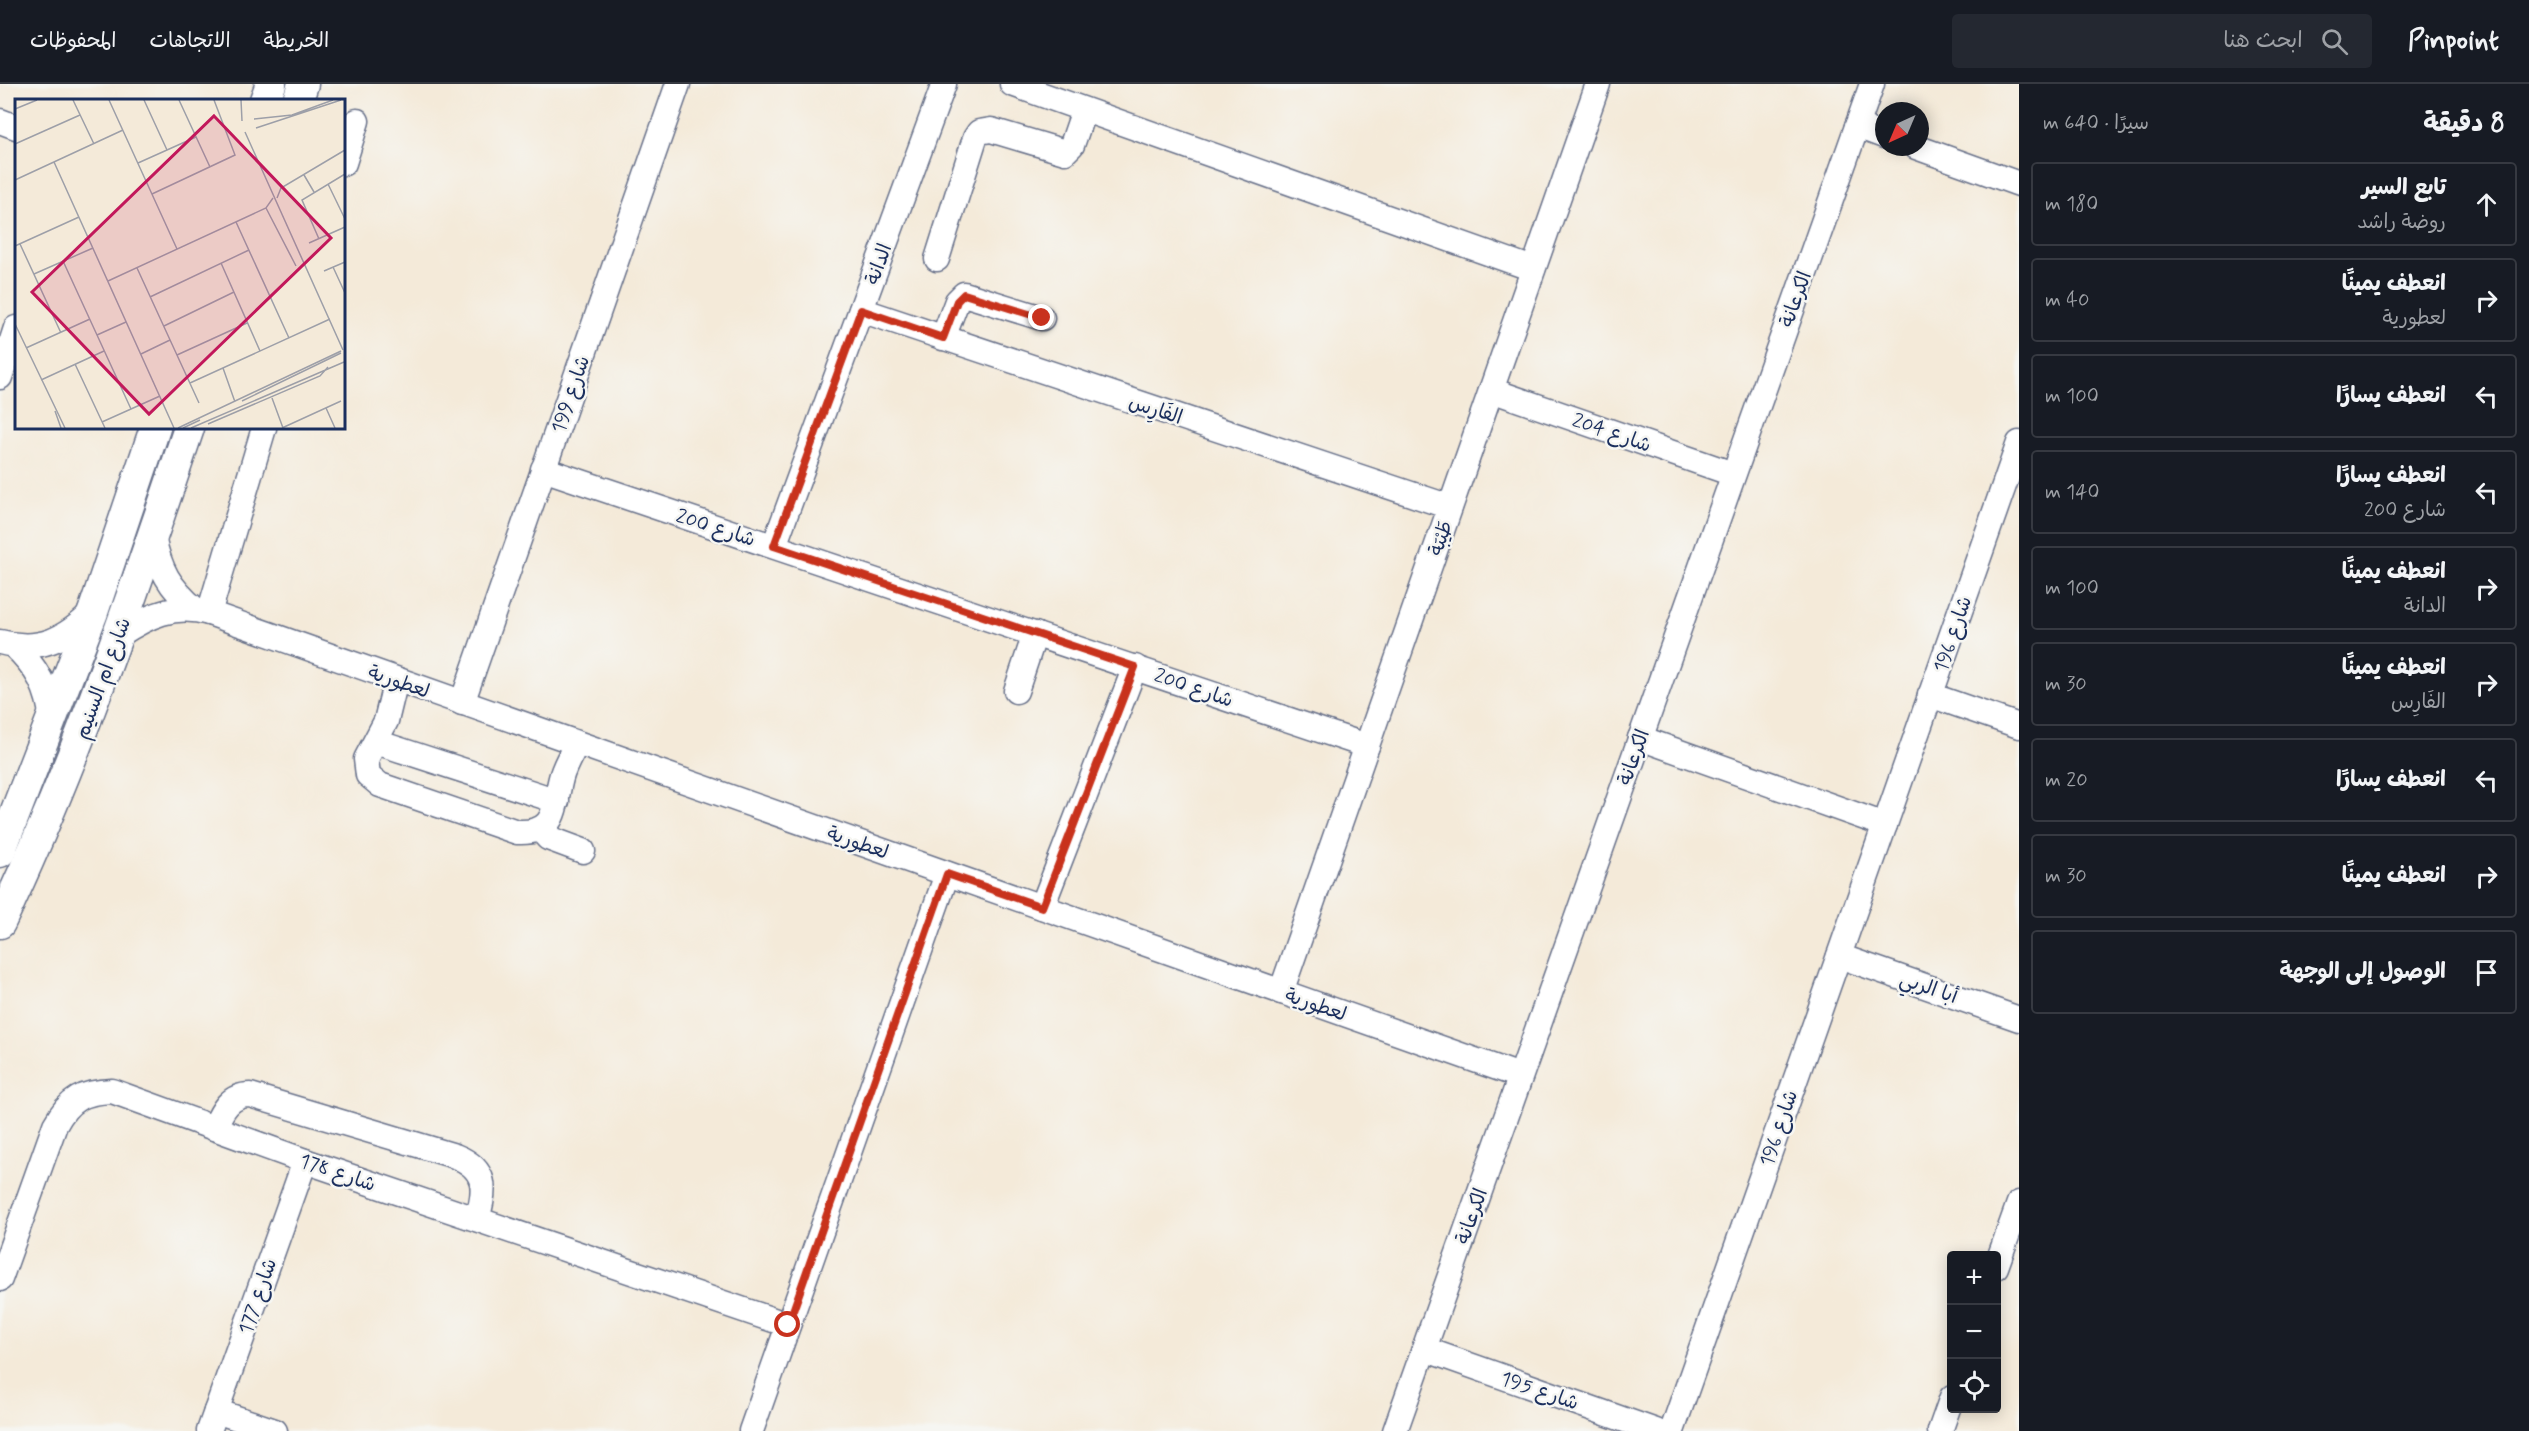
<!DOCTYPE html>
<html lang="ar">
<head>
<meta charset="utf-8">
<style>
	:root { --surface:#171b24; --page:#242831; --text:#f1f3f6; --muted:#9ea1a6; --line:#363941 }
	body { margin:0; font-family:Mynerve,"Playpen Sans Arabic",sans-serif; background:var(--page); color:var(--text); direction:rtl }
	.controls { position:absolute; right:18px; bottom:18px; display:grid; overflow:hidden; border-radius:6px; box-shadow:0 3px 15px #0003 }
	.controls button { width:54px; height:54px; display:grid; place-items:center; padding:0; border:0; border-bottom:2px solid var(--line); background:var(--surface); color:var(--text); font:30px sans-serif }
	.compass { position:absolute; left:1875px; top:18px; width:54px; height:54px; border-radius:50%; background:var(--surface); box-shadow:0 3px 15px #0003; rotate:224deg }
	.stop { position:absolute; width:18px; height:18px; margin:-14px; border:4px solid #c8321e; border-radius:50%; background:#fff }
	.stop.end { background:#c8321e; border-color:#fff; box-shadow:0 2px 6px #0008 }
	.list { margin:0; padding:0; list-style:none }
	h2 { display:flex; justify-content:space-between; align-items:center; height:78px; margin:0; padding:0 24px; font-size:26px }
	h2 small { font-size:20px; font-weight:400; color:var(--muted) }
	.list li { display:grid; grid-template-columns:39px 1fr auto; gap:18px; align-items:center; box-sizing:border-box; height:84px; margin:0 12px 12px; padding:0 12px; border:2px solid var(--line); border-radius:6px }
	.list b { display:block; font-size:22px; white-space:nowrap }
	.list p { margin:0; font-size:20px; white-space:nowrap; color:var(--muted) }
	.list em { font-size:20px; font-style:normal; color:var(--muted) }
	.icon { flex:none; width:33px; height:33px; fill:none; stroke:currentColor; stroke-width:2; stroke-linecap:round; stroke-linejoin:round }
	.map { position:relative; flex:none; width:2019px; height:1347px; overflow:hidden; direction:ltr }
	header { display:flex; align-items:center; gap:36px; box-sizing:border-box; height:84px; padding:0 30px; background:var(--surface); border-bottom:2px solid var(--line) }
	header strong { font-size:28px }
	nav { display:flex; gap:33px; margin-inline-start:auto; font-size:21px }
	.search { width:420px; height:54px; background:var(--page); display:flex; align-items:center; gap:15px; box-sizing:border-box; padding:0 21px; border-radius:6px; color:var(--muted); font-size:22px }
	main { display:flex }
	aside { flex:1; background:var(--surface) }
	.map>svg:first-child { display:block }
</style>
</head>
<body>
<header>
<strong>Pinpoint</strong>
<div class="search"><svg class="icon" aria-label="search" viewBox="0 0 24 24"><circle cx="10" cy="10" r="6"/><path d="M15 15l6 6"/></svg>ابحث هنا</div>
<nav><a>الخريطة</a><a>الاتجاهات</a><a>المحفوظات</a></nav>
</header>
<main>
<aside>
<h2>8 دقيقة<small>سيرًا · 640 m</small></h2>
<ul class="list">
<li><svg class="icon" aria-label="ahead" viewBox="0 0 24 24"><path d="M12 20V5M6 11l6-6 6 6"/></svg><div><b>تابع السير</b><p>روضة راشد</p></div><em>180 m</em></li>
<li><svg class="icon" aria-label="right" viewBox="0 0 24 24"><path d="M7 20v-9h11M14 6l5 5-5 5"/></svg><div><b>انعطف يمينًا</b><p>لعطورية</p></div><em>40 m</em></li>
<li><svg class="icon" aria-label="left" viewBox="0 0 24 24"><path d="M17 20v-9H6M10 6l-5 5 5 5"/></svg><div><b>انعطف يسارًا</b></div><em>100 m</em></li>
<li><svg class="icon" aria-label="left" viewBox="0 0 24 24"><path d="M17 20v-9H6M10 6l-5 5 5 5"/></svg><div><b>انعطف يسارًا</b><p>شارع 200</p></div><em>140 m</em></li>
<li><svg class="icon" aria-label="right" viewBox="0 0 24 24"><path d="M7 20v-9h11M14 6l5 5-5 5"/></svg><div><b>انعطف يمينًا</b><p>الدانة</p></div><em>100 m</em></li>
<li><svg class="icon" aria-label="right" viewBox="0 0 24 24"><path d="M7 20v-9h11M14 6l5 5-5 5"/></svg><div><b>انعطف يمينًا</b><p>الفَارِس</p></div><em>30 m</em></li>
<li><svg class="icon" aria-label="left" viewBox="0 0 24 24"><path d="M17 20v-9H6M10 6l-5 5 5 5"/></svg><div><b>انعطف يسارًا</b></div><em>20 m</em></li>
<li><svg class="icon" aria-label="right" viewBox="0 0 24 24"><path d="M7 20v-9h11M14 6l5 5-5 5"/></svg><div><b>انعطف يمينًا</b></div><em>30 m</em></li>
<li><svg class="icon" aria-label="arrive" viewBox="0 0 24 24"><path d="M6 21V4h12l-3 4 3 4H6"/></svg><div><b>الوصول إلى الوجهة</b></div></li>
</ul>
</aside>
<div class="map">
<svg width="2019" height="1347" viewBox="0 0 2019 1347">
	<rect width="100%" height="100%" fill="#f6f6f2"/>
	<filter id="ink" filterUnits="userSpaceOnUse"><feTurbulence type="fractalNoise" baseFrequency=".0167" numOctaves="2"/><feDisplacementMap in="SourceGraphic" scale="12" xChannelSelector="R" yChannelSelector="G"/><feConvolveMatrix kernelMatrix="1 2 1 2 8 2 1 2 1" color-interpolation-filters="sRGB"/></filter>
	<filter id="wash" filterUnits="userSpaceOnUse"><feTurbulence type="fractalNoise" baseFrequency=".008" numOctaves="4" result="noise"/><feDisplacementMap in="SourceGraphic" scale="24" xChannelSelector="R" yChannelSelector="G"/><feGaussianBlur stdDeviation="1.35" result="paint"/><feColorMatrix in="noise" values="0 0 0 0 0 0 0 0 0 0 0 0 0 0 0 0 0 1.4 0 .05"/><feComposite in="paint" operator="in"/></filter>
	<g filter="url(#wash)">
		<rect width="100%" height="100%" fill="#f4ead9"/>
	</g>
	<g filter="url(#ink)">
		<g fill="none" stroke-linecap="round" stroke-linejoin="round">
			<g stroke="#677089" stroke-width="27">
				<g id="minor">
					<path d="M 1012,0 L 1533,185"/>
					<path d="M 0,37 L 16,43"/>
					<path d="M 1857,42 L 1884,52"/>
					<path d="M 1916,63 L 2019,100"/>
					<path d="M 344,79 L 357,37"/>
					<path d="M 937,175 L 975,54 L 979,48 L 991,46 L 1065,68 L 1072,61 L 1084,26"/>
					<path d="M 861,226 L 1450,423"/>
					<path d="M 943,254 L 957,217 L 964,210 L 1042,234"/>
					<path d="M 0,293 L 16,244"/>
					<path d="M 1491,306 L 1733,390"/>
					<path d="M 543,385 L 1367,662"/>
					<path d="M 153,453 C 160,486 169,503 195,525"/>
					<path d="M 774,462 L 944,0"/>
					<path d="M 209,529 L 264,344"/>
					<path d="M 119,551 C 148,532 174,519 209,529 L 1520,992"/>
					<path d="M 0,558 C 40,568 64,556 93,528"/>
					<path d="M 13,561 C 37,583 49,605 52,638"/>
					<path d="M 396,596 L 386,637 L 366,675 L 368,691 L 380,701 L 517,748 C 558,750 553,724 561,694 C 564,682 571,671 577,659"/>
					<path d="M 1016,607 L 1035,550"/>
					<path d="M 1930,611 L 2019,642"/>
					<path d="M 462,619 L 678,0"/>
					<path d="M 1640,654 L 1885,741"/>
					<path d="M 376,658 L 557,717"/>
					<path d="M 540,745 L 548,754 L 583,767"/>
					<path d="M 1042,823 L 1135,583"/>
					<path d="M 1839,872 L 2019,935"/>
					<path d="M 1281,908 L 1598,0"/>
					<path d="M 214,1044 C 222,1027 229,1011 250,1011 L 455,1072 C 488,1085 486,1106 477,1135"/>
					<path d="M 1996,1183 L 2019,1119"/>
					<path d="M 0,1195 L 55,1041 C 69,1015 83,1008 112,1007 L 305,1077 L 788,1241"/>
					<path d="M 1424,1265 L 1656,1347"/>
					<path d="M 216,1327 L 275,1347"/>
					<path d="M 209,1347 L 305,1077"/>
					<path d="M 751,1347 L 947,790"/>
					<path d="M 1395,1347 L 1872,0"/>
					<path d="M 1672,1347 L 2019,359"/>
					<path d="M 1940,1347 L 1952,1313"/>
				</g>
			</g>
			<g stroke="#677089" stroke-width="33">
				<g id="major">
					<path d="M 265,16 L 271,0"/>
					<path d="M 298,16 L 303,0"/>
					<path d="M 0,768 L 93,528 L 155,344"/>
					<path d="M 0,839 C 76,679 133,511 189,344"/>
				</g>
			</g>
			<use href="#minor" stroke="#fff" stroke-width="24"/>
			<use href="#major" stroke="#fff" stroke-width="30"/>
		</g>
	</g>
	<g fill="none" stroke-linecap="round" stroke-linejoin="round" filter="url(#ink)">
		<path stroke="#c8321e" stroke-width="8" d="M 788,1241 L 947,790 L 1042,823 L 1135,583 L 774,462 L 861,226 L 943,254 L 957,217 L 964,210 L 1042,234"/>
	</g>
	<g text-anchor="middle" stroke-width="5" stroke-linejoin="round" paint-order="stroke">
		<g font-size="20" fill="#1b2f5e" stroke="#f6f6f2">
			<text transform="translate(878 180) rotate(-70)" y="7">الدانة</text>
			<text transform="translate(1795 215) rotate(-70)" y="7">الكرعانة</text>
			<text transform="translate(570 310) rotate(-71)" y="7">شارع 199</text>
			<text transform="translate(1156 325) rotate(18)" y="7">الفَارِس</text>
			<text transform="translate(1612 348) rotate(19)" y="7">شارع 204</text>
			<text transform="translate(716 443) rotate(18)" y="7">شارع 200</text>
			<text transform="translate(1440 454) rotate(-71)" y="7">طَيْبَة</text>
			<text transform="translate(1952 550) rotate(-71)" y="7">شارع 196</text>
			<text transform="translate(102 594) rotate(-70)" y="7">شارع ام السنيم</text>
			<text transform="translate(399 597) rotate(19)" y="7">لعطورية</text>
			<text transform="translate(1194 603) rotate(19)" y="7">شارع 200</text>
			<text transform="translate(1633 673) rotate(-70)" y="7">الكرعانة</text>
			<text transform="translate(858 758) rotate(19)" y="7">لعطورية</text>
			<text transform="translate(1929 903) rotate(19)" y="7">أبا الربي</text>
			<text transform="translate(1316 920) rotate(19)" y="7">لعطورية</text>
			<text transform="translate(1778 1044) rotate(-71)" y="7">شارع 196</text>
			<text transform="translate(338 1088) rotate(19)" y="7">شارع 178</text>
			<text transform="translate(1471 1132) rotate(-70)" y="7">الكرعانة</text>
			<text transform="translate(257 1212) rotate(-71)" y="7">شارع 177</text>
			<text transform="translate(1540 1306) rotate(19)" y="7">شارع 195</text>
		</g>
	</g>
	<g transform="translate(15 15)">
		<rect width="330" height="330" fill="#f4ead9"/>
		<path fill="none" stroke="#9d9fa8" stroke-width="1.5" d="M 58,1 L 79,45M 94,1 L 162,150M 129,1 L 152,51M 164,1 L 195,68M 226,1 L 227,22M 0,10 L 22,1M 239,20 L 277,16 L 318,1M 241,29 L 326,1M 230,33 L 328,251M 0,45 L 65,16M 39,63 L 159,329M 123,64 L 181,38M 289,76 L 299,93M 0,81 L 108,31M 313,85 L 330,120M 137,95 L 220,56 L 199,1M 262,99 L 266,89 L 330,51M 251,109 L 281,167M 221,123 L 274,239M 304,140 L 287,101 L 330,75M 294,144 L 330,128M 5,145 L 46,234M 0,147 L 64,118M 48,162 L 116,310M 206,164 L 245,252M 318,168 L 330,194M 122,169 L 184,304M 309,172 L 330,163M 19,175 L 78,149M 93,182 L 251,109 L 258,99M 135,198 L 234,151M 0,225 L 50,329M 149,227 L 219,193M 82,236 L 111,223M 11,249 L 75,220M 126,255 L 155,241M 162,256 L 232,224M 60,265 L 90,329M 208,269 L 220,303M 26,281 L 89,252M 175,284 L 315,220M 257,299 L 268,329M 227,302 L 326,254M 311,309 L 320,329M 40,312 L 46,329M 87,323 L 145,297M 193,325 L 305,277 L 313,268M 163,329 L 326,252M 168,329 L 185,321M 176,329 L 329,263M 267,329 L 326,302"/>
		<path fill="#c2185b" fill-opacity="0.15" stroke="#c2185b" stroke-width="3" d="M 199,17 L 316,139 L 134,315 L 17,193 Z"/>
		<rect width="330" height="330" fill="none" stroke="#1b2f5e" stroke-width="3"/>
	</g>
</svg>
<div class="controls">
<button>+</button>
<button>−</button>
<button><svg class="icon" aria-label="locate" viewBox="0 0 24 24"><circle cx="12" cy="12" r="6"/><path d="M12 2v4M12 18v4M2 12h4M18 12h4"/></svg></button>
</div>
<svg class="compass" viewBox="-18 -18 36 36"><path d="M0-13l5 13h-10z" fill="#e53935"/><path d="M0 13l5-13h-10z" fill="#9ea1a6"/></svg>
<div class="stop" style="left:788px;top:1241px"></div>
<div class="stop end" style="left:1042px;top:234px"></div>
</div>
</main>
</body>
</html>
